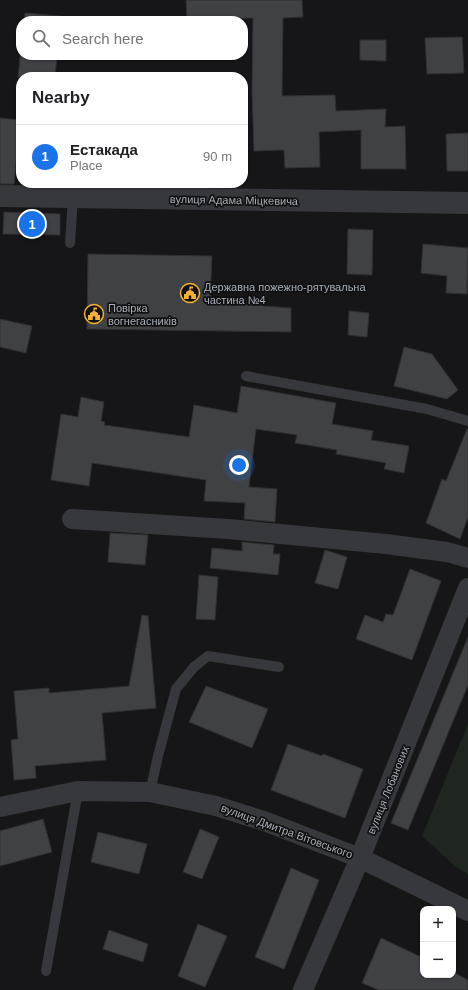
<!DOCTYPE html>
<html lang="en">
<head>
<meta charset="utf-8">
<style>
	:root { --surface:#fff; --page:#f2f2f2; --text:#202124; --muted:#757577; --line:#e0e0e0; --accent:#1a73e8 }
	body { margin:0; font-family:Arial,sans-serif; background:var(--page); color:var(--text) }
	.controls { position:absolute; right:12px; bottom:12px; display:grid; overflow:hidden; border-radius:8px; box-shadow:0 1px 3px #0004 }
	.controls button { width:36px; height:36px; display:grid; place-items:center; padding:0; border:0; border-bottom:1px solid var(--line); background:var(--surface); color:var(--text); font:20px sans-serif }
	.you { position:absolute; left:239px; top:465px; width:14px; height:14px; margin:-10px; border:3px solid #fff; border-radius:50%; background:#1a73e8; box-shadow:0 0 0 6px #1a73e833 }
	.badge { display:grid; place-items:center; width:26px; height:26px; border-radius:50%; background:var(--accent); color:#fff; font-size:13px; font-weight:700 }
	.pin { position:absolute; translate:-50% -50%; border:2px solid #fff; box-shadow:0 1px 4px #0006 }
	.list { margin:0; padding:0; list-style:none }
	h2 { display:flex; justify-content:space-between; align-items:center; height:52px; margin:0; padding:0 16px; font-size:17px }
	h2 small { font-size:13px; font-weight:400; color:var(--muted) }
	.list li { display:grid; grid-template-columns:26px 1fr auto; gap:12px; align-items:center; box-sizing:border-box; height:64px; padding:0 16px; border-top:1px solid var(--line) }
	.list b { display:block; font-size:15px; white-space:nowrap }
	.list p { margin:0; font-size:13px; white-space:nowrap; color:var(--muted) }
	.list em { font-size:13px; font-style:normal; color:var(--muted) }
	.icon { flex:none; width:22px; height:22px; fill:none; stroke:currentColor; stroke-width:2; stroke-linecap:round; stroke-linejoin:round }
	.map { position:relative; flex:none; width:468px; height:990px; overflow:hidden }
	.search { position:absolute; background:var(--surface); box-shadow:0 1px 3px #0004; left:16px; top:16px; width:232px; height:44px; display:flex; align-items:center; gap:10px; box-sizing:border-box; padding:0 14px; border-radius:16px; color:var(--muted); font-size:15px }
	.panel { position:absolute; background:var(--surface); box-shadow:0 1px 3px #0004; left:16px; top:72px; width:232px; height:116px; border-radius:16px }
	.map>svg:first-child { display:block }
</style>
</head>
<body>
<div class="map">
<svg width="468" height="990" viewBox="0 0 468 990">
	<rect width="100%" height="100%" fill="#161618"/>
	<path fill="#1e261f" d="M 468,724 L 468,874 L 456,867 L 422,836 Z"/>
	<g fill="#404145" stroke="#303034">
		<path d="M 186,0 L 302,0 L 303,17 L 283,18 L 282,96 L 335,95 L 336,111 L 386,109 L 385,127 L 405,126 L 406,169 L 361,169 L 361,130 L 319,132 L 320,167 L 285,168 L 284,150 L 254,151 L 252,91 L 253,18 L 187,20 Z"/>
		<path d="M 25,13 L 60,16 L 60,21 L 24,21 Z"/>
		<path d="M 462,37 L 464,73 L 427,74 L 425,38 Z"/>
		<path d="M 360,40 L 386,40 L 386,61 L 360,60 Z"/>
		<path d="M 21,49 L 21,55 L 57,55 L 55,77 L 18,77 Z"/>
		<path d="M 0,118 L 20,120 L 14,184 L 0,184 Z"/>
		<path d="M 468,133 L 468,171 L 447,171 L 446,134 Z"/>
		<path d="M 4,212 L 60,214 L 60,235 L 3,234 Z"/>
		<path d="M 348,229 L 373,230 L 372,275 L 347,274 Z"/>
		<path d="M 423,244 L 468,248 L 467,294 L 446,293 L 447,276 L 421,273 Z"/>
		<path d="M 88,254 L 212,256 L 210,302 L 291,308 L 291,332 L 87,329 Z"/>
		<path d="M 349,311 L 369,313 L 367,337 L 348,335 Z"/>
		<path d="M 0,319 L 32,326 L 26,353 L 0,347 Z"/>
		<path d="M 404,347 L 432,354 L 458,390 L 447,399 L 394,386 Z"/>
		<path d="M 241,386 L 336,403 L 332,424 L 373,431 L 371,440 L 409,446 L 404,473 L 384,469 L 386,463 L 336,454 L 337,450 L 295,443 L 297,435 L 256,429 L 249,487 L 277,489 L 275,522 L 244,519 L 245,503 L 204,501 L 206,480 L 92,463 L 89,486 L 51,480 L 61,414 L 78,417 L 81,397 L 104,402 L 101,421 L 105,422 L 104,425 L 189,437 L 194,405 L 237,413 Z"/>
		<path d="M 467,429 L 468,429 L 468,517 L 460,539 L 426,523 L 442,479 L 446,481 Z"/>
		<path d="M 110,533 L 148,535 L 145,565 L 108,562 Z"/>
		<path d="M 242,542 L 274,545 L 273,554 L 280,554 L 278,575 L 210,568 L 212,548 L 242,551 Z"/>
		<path d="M 325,550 L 347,557 L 338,589 L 315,583 Z"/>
		<path d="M 410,569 L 441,581 L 412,660 L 356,639 L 365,615 L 383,622 L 386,614 L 393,615 Z"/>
		<path d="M 199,575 L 218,577 L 215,620 L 196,619 Z"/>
		<path d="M 142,615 L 148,616 L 156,708 L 102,713 L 106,760 L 35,766 L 36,778 L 14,780 L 11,740 L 18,739 L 14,691 L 49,688 L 49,693 L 129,686 Z"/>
		<path d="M 468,637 L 468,685 L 408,830 L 391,823 Z"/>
		<path d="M 206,686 L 268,709 L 252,748 L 189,722 Z"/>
		<path d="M 288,744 L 322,756 L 323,754 L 363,769 L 345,818 L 271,790 Z"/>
		<path d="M 43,819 L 52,852 L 0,866 L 0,831 Z"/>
		<path d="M 200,829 L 219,837 L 202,879 L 183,872 Z"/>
		<path d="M 98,832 L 147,844 L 139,874 L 91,862 Z"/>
		<path d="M 291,868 L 319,880 L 284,969 L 255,957 Z"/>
		<path d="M 198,924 L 227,936 L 205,987 L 178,976 Z"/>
		<path d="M 109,930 L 148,944 L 143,962 L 103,949 Z"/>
		<path d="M 381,938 L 423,958 L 423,975 L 453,975 L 453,972 L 468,980 L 468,990 L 379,990 L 362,983 Z"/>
	</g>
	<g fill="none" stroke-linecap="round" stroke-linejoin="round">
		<g stroke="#37383d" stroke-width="10">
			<path d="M 70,243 L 73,198"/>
			<path d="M 246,376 L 427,409 L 468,421"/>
			<path d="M 150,792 L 158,756 L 176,689 L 194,667 L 208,656 L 279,667"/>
			<path d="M 46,971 L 78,791"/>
		</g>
		<g stroke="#37383d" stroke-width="20">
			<path d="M 72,519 L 228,529 L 386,544 L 447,552 L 468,558"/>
			<path d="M 0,807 L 78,791 L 150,792 L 216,806 L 264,821 L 360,858 L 468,911"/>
			<path d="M 303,990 L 360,858 L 468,588"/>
		</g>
		<path stroke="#37383d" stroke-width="22" d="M 0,196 L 468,203"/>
	</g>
	<defs>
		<g id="civic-ring" transform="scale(1)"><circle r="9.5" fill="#111113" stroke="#f2b134" stroke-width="1.5"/><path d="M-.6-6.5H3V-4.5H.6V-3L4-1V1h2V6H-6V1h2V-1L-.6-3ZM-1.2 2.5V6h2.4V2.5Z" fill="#f2b134"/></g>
	</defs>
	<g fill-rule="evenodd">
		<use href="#civic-ring" x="190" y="293"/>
		<use href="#civic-ring" x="94" y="314"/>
	</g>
	<g text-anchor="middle" stroke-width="3.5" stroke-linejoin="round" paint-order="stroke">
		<g font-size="11" fill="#a8adb8" stroke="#111113">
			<text transform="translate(234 200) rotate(1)" y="4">вулиця Адама Міцкевича</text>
			<text transform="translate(388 790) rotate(-68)" y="4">вулиця Лобанових</text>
			<text transform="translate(287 831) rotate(20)" y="4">вулиця Дмитра Вітовського</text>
		</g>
		<g font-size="11" fill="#a8adb8" stroke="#111113" text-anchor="start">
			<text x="204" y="291">Державна пожежно-рятувальна<tspan x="204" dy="13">частина №4</tspan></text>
			<text x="108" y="312">Повірка<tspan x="108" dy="13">вогнегасників</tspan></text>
		</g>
	</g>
</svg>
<div class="controls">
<button>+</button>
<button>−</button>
</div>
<div class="you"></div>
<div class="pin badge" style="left:32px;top:224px">1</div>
<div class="search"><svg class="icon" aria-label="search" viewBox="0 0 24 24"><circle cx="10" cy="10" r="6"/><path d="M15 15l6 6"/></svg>Search here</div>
<section class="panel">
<h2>Nearby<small></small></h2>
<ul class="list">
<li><span class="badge">1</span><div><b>Естакада</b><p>Place</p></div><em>90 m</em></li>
</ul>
</section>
</div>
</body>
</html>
